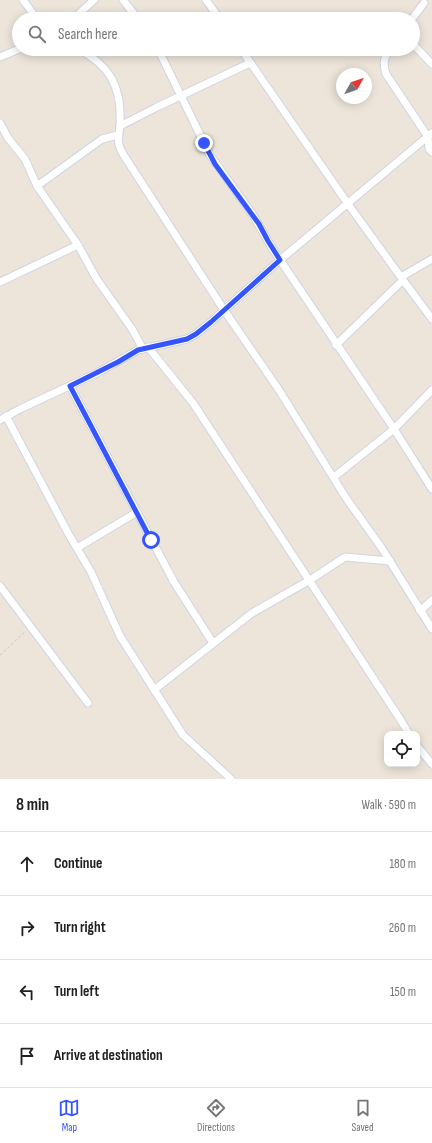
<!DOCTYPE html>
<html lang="en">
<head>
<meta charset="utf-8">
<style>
	:root { --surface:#fff; --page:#f6f6f6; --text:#202124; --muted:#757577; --line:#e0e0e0; --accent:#3556ff }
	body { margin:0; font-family:"Sofia Sans Condensed",sans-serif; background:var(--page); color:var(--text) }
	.controls { position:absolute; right:12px; bottom:12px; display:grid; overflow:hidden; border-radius:8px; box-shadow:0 2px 10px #0003 }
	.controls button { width:36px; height:36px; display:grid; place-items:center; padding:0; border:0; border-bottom:1px solid var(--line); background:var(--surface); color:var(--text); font:20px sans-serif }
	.compass { position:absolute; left:336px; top:68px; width:36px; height:36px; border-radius:50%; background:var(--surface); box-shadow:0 2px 10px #0003; rotate:50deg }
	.stop { position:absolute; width:12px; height:12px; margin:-9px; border:3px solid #3556ff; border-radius:50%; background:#fff }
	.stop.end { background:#3556ff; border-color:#fff; box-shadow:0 1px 4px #0008 }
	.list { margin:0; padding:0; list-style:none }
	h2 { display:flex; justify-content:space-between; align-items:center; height:52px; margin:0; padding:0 16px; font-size:17px }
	h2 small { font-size:13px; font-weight:400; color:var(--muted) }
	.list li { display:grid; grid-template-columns:26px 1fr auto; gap:12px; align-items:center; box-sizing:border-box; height:64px; padding:0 16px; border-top:1px solid var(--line) }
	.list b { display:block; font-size:15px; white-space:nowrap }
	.list em { font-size:13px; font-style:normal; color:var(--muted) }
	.icon { flex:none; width:22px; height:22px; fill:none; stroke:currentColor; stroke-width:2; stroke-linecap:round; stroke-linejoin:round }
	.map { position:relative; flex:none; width:432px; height:779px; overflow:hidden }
	.search { position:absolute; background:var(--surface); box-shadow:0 2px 10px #0003; left:12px; right:12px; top:12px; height:44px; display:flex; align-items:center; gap:10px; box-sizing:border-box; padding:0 14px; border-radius:22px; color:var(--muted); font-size:15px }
	.sheet { height:308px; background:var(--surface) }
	nav { display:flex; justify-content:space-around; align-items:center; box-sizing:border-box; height:56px; border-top:1px solid var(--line); background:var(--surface); font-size:11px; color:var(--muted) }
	nav a { display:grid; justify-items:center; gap:2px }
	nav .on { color:var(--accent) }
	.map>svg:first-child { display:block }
</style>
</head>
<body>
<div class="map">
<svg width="432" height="779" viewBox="0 0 432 779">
	<rect width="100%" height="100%" fill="#ede5da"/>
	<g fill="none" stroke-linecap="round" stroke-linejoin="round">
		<g stroke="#cfd3e4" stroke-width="9">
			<g id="minor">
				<path d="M 23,0 L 37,19"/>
				<path d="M 123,0 L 138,19"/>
				<path d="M 206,0 L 220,19"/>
				<path d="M 73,19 L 94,0"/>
				<path d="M 412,19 L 424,3"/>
				<path d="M 413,44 L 432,64"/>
				<path d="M 78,49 C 111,66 122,88 120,125 C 119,138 116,142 123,154 L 224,310 L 279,390 L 346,498 L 381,547 L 432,629"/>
				<path d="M 158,49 L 210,155 L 253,215 L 272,248 L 394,429 L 432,489"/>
				<path d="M 241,49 L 348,204 L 403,280 L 432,319"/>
				<path d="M 391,49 C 383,57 383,64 386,74 L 428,137 L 429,149 L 432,152"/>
				<path d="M 0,57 L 19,49"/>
				<path d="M 0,123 L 8,138 L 25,159 L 37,186 L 102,139 L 118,135"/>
				<path d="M 120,126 L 157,107 L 250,63"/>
				<path d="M 37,186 L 78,245 L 96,278 L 132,329 L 143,349"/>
				<path d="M 401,277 L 432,259"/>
				<path d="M 0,282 L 78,245"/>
				<path d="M 336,345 L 403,280"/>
				<path d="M 148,347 L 193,403 L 400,719 L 409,734"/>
				<path d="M 70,386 L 174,582 L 213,643"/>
				<path d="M 6,416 L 68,533 L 91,572 L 120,636 L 183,735 L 231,779"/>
				<path d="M 0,420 L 20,409 L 99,372 L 138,350 L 187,339 L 196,334 L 211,322 L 280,260 L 432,133"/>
				<path d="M 334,477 L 394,429 L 432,390"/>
				<path d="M 77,548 L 137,512"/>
				<path d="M 0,586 L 88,703"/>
				<path d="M 420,611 L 432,600"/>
				<path d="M 154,690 L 252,613 L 310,580 L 345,557 L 390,561"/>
				<path d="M 417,746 L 432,764"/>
			</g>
		</g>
		<path stroke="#c7c7c7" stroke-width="1" stroke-dasharray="3 2" stroke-linecap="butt" d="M 0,655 L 26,631"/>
		<use href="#minor" stroke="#fff" stroke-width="7"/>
	</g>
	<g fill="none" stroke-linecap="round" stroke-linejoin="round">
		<path stroke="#3556ff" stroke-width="5" d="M 151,540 L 70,386 L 118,362 L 138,350 L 187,339 L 196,334 L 211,322 L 280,260 L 268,241 L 259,224 L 215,164 L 204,143"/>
	</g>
</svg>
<div class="controls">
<button><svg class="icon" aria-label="locate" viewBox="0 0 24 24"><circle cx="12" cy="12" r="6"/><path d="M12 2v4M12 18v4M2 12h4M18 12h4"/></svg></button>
</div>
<svg class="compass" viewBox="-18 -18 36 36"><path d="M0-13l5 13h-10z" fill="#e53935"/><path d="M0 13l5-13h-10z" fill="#757577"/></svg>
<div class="stop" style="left:151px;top:540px"></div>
<div class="stop end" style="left:204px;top:143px"></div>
<div class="search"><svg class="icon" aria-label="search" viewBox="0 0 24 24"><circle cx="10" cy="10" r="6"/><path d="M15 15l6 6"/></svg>Search here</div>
</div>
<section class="sheet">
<h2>8 min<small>Walk · 590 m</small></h2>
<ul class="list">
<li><svg class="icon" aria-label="ahead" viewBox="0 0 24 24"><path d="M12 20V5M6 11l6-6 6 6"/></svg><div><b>Continue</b></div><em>180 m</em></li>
<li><svg class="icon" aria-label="right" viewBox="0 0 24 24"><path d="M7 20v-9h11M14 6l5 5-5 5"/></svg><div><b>Turn right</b></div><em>260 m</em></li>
<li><svg class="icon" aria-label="left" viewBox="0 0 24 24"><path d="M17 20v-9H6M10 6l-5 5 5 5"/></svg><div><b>Turn left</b></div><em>150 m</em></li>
<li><svg class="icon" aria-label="arrive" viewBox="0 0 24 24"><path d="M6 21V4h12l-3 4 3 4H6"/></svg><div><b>Arrive at destination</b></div></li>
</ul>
</section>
<nav>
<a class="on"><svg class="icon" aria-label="map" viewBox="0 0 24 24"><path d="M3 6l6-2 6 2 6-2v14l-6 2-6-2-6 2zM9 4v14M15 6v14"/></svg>Map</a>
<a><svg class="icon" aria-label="directions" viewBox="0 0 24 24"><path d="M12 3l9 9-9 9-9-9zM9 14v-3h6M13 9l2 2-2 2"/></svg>Directions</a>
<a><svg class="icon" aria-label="saved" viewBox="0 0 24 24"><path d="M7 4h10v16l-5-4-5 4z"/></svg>Saved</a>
</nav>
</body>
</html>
